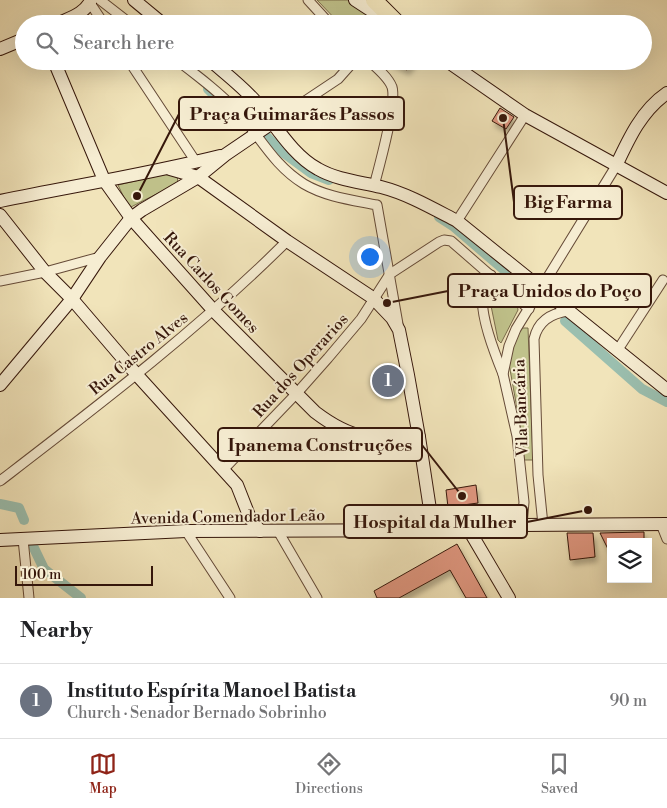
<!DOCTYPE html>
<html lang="en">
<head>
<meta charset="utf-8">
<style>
	:root { --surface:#fff; --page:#f2f2f2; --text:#202124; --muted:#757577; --line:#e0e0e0; --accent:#8f2418 }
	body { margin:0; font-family:"Libre Bodoni",serif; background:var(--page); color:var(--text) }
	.controls { position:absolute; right:15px; bottom:15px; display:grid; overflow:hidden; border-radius:0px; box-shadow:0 5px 20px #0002 }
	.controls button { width:45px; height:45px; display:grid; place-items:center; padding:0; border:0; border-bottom:1px solid var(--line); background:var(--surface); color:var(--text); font:25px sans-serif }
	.scale { position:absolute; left:15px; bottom:12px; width:138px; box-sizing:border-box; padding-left:5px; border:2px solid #36170b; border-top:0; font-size:14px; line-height:18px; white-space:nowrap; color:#36170b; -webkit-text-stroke:4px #f6edd2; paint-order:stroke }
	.you { position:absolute; left:369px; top:256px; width:18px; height:18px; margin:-12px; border:4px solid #fff; border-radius:50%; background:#1a73e8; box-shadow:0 0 0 8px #1a73e833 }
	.badge { display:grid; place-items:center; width:32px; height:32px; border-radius:50%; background:var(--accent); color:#fff; font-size:16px; font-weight:700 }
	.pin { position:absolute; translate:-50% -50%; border:2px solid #fff; box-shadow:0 1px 5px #0006 }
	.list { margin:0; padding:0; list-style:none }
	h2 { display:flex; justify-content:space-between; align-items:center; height:65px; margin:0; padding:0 20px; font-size:21px }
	h2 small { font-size:16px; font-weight:400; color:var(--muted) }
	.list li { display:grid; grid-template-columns:32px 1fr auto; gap:15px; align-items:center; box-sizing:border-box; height:75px; padding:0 20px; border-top:1px solid var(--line) }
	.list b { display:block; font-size:19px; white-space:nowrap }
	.list p { margin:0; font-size:16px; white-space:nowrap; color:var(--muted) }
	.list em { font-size:16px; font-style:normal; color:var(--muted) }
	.icon { flex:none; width:28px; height:28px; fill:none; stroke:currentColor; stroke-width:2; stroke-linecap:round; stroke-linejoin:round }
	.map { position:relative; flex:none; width:667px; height:598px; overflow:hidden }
	.search { position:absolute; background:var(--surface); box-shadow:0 5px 20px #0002; left:15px; right:15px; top:15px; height:55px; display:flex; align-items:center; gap:12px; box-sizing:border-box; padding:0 18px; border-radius:28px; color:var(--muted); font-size:19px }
	.sheet { height:140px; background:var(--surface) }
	nav { display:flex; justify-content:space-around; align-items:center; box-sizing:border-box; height:70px; border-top:1px solid var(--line); background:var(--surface); font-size:14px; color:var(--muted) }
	nav a { display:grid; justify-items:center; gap:2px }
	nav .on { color:var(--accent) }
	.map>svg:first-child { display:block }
</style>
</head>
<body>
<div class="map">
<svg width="667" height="598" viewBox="0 0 667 598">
	<defs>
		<filter id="shadow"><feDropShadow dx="2.5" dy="5" stdDeviation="2.5" flood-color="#0004"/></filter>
	</defs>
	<rect width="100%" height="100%" fill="#f1e4ba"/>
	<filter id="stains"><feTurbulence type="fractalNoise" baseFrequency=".004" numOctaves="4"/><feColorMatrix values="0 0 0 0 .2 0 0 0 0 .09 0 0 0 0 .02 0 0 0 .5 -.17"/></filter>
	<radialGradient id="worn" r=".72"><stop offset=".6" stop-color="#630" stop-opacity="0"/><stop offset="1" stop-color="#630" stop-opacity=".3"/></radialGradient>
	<g fill="#c0c28b" stroke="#7b6c4b">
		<path d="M 317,0 L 349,0 L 374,18 L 370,24 L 340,24 Z"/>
		<path d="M 170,173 L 177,175 L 178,183 L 129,208 L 118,185 Z"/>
		<path d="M 496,282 L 517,303 L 518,310 L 501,343 L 498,340 L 488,291 L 491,283 Z"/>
		<path d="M 520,328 L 528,328 L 533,460 L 524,460 L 520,425 L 509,364 L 512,341 Z"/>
	</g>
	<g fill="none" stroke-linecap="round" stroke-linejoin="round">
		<g stroke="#9bbfaf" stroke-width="10">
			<path d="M 208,89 L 245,126"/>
			<path d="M 265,135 L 281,151 L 311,173 L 329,180"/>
			<path d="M 439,217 L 453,226 L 524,287"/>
			<path d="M 565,321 L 642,389 L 667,402"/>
			<path d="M 0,504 L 19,508 L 24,520"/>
			<path d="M 33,546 L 44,569 L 81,598"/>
		</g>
	</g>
	<g fill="#df967f" stroke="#36170b" filter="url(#shadow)">
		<path d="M 389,61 L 414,61 L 407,70 Z"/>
		<path d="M 500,108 L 514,117 L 506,129 L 492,121 Z"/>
		<path d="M 476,485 L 478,503 L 448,507 L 446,490 Z"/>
		<path d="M 644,532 L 644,542 L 611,542 L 611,555 L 600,533 Z"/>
		<path d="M 567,533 L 593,533 L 595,557 L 570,560 Z"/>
		<path d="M 457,544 L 487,598 L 466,598 L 450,570 L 399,598 L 377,598 L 374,591 Z"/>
	</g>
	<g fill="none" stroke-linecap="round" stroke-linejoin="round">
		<g stroke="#654a37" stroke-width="11">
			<g id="street">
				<path d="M 100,0 L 131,24"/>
				<path d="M 308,0 L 330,24"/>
				<path d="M 90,3 L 104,24"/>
				<path d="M 129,61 L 196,162"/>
				<path d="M 178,61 C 199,77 219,92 237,111 C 260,136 273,165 304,184 C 326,197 352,200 377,205 L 398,324"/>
				<path d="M 369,61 C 377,68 388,77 392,87 C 397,103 379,167 374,186"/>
				<path d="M 272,123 L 338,79 L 354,61"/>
				<path d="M 457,221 L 525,115"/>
				<path d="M 491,275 C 488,281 485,287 483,293 C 479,314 495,354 503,374"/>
				<path d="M 0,281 L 45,272 L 100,257"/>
				<path d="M 617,351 L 663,280"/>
				<path d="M 224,469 L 297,393 L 328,358 L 361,319 L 390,274 L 439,242 L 444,240 L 451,241 L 529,309"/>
				<path d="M 0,481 C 99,405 199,329 287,241"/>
				<path d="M 661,524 L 667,539"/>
				<path d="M 522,525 L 524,502 L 517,436 L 503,374 L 509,346 L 516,329 L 616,166"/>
				<path d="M 543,525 L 538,475 L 534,339 C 538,321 551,313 569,311"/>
				<path d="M 186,531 L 230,598"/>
				<path d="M 278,531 L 317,598"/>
				<path d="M 23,539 L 29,598"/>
			</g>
		</g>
		<g stroke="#36170b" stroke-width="14">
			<g id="secondary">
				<path d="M 134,0 L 163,24"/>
				<path d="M 355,0 L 378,15 L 391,21"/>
				<path d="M 57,24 C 69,18 85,14 91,0"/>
				<path d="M 0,49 L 24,39"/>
				<path d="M 54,61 L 104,180 L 131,218 L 214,311 L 315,412 C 353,441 373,440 419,437"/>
				<path d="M 211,61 C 226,74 243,87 256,102 C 275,124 292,155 318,169 C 337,180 361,182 381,187 C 408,194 432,208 457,221 L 667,390"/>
				<path d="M 447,61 L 525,115 L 667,193"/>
				<path d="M 616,166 C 629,138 642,110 667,93"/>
				<path d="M 170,169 L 198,177 L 287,241 L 373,298 L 392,318 L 399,330 L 408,375 L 419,437 L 433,529"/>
				<path d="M 0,201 C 73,186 148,174 220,156"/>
				<path d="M 0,215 L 45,272 L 72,299 L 137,375 L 237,485 L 250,518 L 260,531"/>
				<path d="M 0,385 L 72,299 L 100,257 L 131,218 L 142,210 L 198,177 L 225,155 L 272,123"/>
				<path d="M 469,530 L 509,598"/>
				<path d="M 0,540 L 186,531 L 469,530 L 522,525 L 667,524"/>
			</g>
		</g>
		<g stroke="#36170b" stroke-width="18">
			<path id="highway" d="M 374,0 L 398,24"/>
		</g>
		<use href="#street" stroke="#f6edd2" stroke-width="9"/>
		<use href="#secondary" stroke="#f6edd2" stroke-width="12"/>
		<use href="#highway" stroke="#f1e4ba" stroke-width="16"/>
	</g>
	<g text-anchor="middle" stroke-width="4" stroke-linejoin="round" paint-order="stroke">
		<g font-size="16" fill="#36170b" stroke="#f6edd2">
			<text transform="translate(212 282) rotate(47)" y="6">Rua Carlos Gomes</text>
			<text transform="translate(138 353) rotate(-39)" y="6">Rua Castro Alves</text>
			<text transform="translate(300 365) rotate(-48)" y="6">Rua dos Operarios</text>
			<text transform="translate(520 408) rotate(-92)" y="6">Vila Bancária</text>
			<text transform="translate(228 516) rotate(-1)" y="6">Avenida Comendador Leão</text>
		</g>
	</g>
	<path fill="none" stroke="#36170b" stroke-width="2" d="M137 196L179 114M503 118L514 202M387 303L448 291M462 496L422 445M588 510L527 522"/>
	<g fill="#36170b" stroke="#f6edd2" stroke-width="2">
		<circle cx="137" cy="196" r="5"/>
		<circle cx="503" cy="118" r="5"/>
		<circle cx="387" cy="303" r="5"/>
		<circle cx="462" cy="496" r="5"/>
		<circle cx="588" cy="510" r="5"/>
	</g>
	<g fill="#f6edd2" stroke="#36170b" stroke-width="2">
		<rect x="179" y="97" width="225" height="33" rx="5"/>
		<rect x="514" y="186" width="108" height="33" rx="5"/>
		<rect x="448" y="274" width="203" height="33" rx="5"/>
		<rect x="218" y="428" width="204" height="33" rx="5"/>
		<rect x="344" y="505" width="183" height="33" rx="5"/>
	</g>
	<g font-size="18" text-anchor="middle" font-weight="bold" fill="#36170b">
		<text x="292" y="120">Praça Guimarães Passos</text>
		<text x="568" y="208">Big Farma</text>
		<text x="550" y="297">Praça Unidos do Poço</text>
		<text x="320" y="451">Ipanema Construções</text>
		<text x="435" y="528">Hospital da Mulher</text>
	</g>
	<rect width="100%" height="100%" filter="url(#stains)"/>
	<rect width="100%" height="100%" fill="url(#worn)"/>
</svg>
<div class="controls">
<button><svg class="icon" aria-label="layers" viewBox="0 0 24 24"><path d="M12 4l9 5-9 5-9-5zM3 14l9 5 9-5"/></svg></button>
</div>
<div class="scale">100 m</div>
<div class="you"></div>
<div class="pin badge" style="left:388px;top:381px;background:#6b7280">1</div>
<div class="search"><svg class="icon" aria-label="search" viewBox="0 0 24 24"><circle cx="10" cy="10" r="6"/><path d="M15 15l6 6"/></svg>Search here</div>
</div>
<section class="sheet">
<h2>Nearby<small></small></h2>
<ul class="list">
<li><span class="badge" style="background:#6b7280">1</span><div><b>Instituto Espírita Manoel Batista</b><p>Church · Senador Bernado Sobrinho</p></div><em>90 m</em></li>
</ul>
</section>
<nav>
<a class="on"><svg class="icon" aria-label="map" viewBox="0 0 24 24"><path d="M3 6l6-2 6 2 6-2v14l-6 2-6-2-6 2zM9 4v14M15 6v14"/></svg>Map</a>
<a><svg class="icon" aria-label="directions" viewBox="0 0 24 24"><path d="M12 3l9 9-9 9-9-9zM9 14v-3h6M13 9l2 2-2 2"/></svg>Directions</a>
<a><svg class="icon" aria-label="saved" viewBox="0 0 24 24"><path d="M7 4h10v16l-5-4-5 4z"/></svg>Saved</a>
</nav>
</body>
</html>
